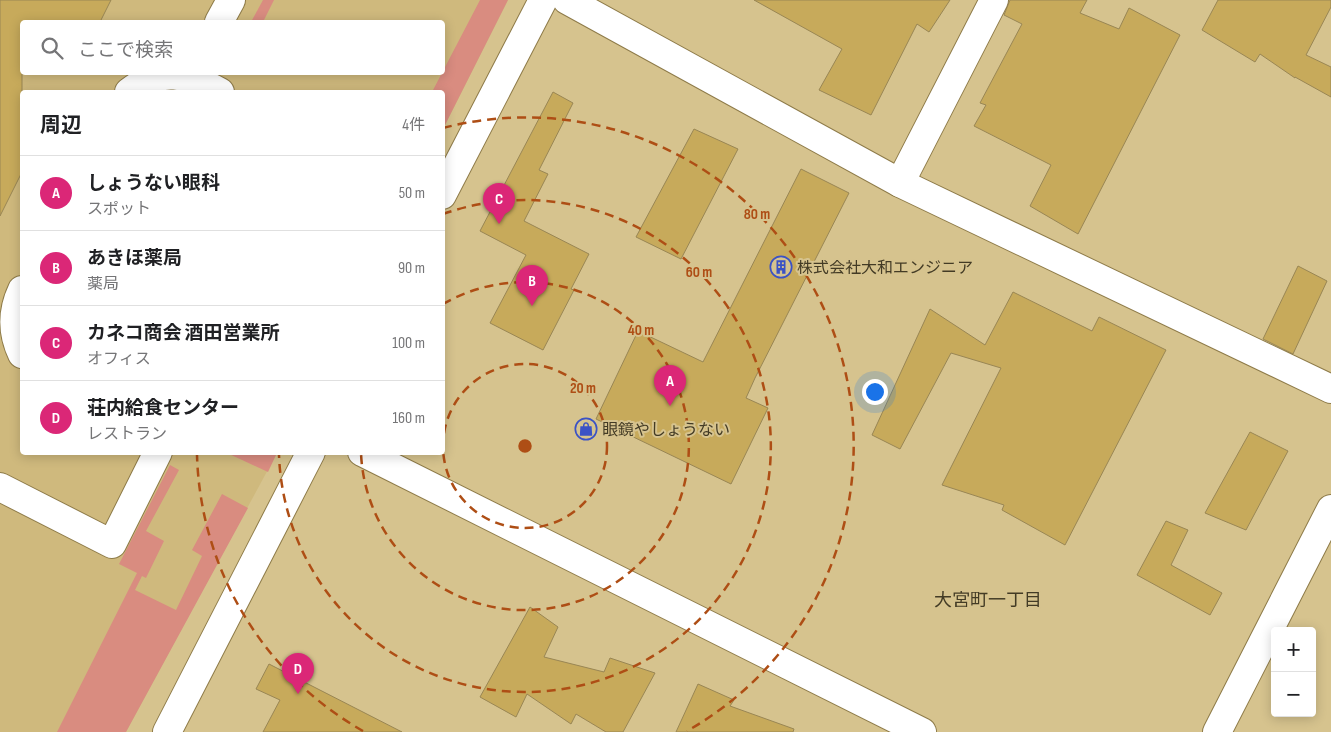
<!DOCTYPE html>
<html lang="ja">
<head>
<meta charset="utf-8">
<style>
	:root { --surface:#fff; --page:#f2f2f2; --text:#202124; --muted:#757577; --line:#e0e0e0; --accent:#db2777 }
	body { margin:0; font-family:"Sofia Sans Condensed","Noto Sans JP",sans-serif; background:var(--page); color:var(--text) }
	.controls { position:absolute; right:15px; bottom:15px; display:grid; overflow:hidden; border-radius:5px; box-shadow:0 2px 12px #0003 }
	.controls button { width:45px; height:45px; display:grid; place-items:center; padding:0; border:0; border-bottom:1px solid var(--line); background:var(--surface); color:var(--text); font:25px sans-serif }
	.you { position:absolute; left:874px; top:391px; width:18px; height:18px; margin:-12px; border:4px solid #fff; border-radius:50%; background:#1a73e8; box-shadow:0 0 0 8px #1a73e833 }
	.badge { display:grid; place-items:center; width:32px; height:32px; border-radius:50%; background:var(--accent); color:#fff; font-size:16px; font-weight:700 }
	.pin { position:absolute; translate:-50% -41px; filter:drop-shadow(0 1px 2px #0008) }
	.pin::after { content:''; position:absolute; top:26px; width:18px; height:15px; background:inherit; clip-path:polygon(0 0,100% 0,50% 100%) }
	.list { margin:0; padding:0; list-style:none }
	h2 { display:flex; justify-content:space-between; align-items:center; height:65px; margin:0; padding:0 20px; font-size:21px }
	h2 small { font-size:16px; font-weight:400; color:var(--muted) }
	.list li { display:grid; grid-template-columns:32px 1fr auto; gap:15px; align-items:center; box-sizing:border-box; height:75px; padding:0 20px; border-top:1px solid var(--line) }
	.list b { display:block; font-size:19px; white-space:nowrap }
	.list p { margin:0; font-size:16px; white-space:nowrap; color:var(--muted) }
	.list em { font-size:16px; font-style:normal; color:var(--muted) }
	.icon { flex:none; width:28px; height:28px; fill:none; stroke:currentColor; stroke-width:2; stroke-linecap:round; stroke-linejoin:round }
	.map { position:relative; flex:none; width:1331px; height:732px; overflow:hidden }
	.search { position:absolute; background:var(--surface); box-shadow:0 2px 12px #0003; left:20px; top:20px; width:425px; height:55px; display:flex; align-items:center; gap:12px; box-sizing:border-box; padding:0 18px; border-radius:5px; color:var(--muted); font-size:19px }
	.panel { position:absolute; background:var(--surface); box-shadow:0 2px 12px #0003; left:20px; top:90px; width:425px; height:365px; border-radius:5px }
	.map>svg:first-child { display:block }
</style>
</head>
<body>
<div class="map">
<svg width="1331" height="732" viewBox="0 0 1331 732">
	<rect width="100%" height="100%" fill="#d6c38e"/>
	<path fill="#cfb97d" fill-rule="evenodd" d="M 0,0 L 508,0 L 443,129 L 442,92 L 22,92 L 22,452 L 277,453 L 126,732 L 0,732 ZM 22,22 L 442,22 L 442,72 L 22,72 Z"/>
	<g fill="#d98c80">
		<path d="M 263,0 L 274,0 L 263,22 L 251,22 Z"/>
		<path d="M 480,0 L 508,0 L 443,129 L 442,92 L 432,92 Z"/>
		<path d="M 227,453 L 275,453 L 276,455 L 268,472 Z"/>
		<path d="M 170,465 L 179,470 L 146,531 L 164,541 L 146,578 L 142,576 L 135,590 L 176,610 L 202,556 L 192,550 L 222,494 L 248,508 L 126,732 L 57,732 L 137,573 L 119,564 Z"/>
	</g>
	<g fill="#c7aa5b" stroke="#998654">
		<path d="M 0,0 L 111,0 L 100,22 L 22,22 L 22,172 L 0,216 Z"/>
		<path d="M 754,0 L 950,0 L 929,32 L 917,24 L 871,115 L 819,90 L 842,49 Z"/>
		<path d="M 1010,0 L 1087,0 L 1080,13 L 1119,29 L 1129,8 L 1180,35 L 1078,234 L 1030,206 L 1051,165 L 974,126 L 986,105 L 980,103 L 1022,24 L 1004,15 Z"/>
		<path d="M 1218,0 L 1331,0 L 1331,7 L 1306,55 L 1331,67 L 1331,97 L 1295,77 L 1295,78 L 1260,54 L 1255,62 L 1202,30 Z"/>
		<path d="M 553,92 L 573,103 L 539,170 L 548,174 L 524,221 L 589,254 L 571,289 L 574,290 L 543,350 L 490,323 L 526,255 L 480,231 Z"/>
		<path d="M 694,129 L 738,149 L 681,259 L 636,237 Z"/>
		<path d="M 801,169 L 849,193 L 755,378 L 746,398 L 768,408 L 731,484 L 596,419 L 638,331 L 703,362 Z"/>
		<path d="M 1298,266 L 1327,281 L 1293,354 L 1263,339 Z"/>
		<path d="M 1013,292 L 1092,331 L 1099,317 L 1166,350 L 1065,545 L 1002,510 L 1004,505 L 942,485 L 1001,368 L 951,353 L 900,449 L 872,435 L 930,309 L 985,345 Z"/>
		<path d="M 1250,432 L 1288,451 L 1246,530 L 1205,513 Z"/>
		<path d="M 1166,521 L 1188,530 L 1171,565 L 1222,593 L 1210,615 L 1137,575 Z"/>
		<path d="M 530,607 L 558,627 L 544,657 L 604,672 L 610,658 L 655,673 L 623,732 L 606,732 L 576,714 L 571,724 L 527,694 L 516,717 L 480,697 Z"/>
		<path d="M 269,664 L 402,732 L 263,732 L 280,700 L 256,689 Z"/>
		<path d="M 698,684 L 734,700 L 730,706 L 794,729 L 793,732 L 676,732 Z"/>
	</g>
	<g fill="none" stroke-linecap="round" stroke-linejoin="round">
		<g stroke="#8e7b49" stroke-width="30">
			<g id="minor">
				<path d="M 567,0 L 900,183 L 1331,389"/>
				<path d="M 219,22 L 231,0"/>
				<path d="M 129,92 C 162,66 186,74 220,92"/>
				<path d="M 900,183 L 994,0"/>
				<path d="M 442,195 L 543,0"/>
				<path d="M 22,290 C 12,311 12,333 22,354"/>
				<path d="M 362,452 L 922,732"/>
				<path d="M 0,487 L 112,544 L 158,452"/>
				<path d="M 167,732 L 311,452"/>
				<path d="M 1217,732 L 1331,509"/>
			</g>
		</g>
		<use href="#minor" stroke="#fff" stroke-width="28"/>
	</g>
	<g fill="none" stroke="#ae4e15" stroke-width="2.5" stroke-dasharray="9 6">
		<circle cx="525" cy="446" r="82"/>
		<path d="M443 304A164 164 0 1 1 361 453"/>
		<path d="M443 214A246 246 0 1 1 279 455"/>
		<path d="M363 731A328 328 0 0 1 197 455M443 128A328 328 0 0 1 687 731"/>
	</g>
	<defs>
		<g id="building-ring" transform="scale(1.125)"><circle r="9.5" fill="#d6c38e" stroke="#3b52c5" stroke-width="1.5"/><path d="M-4-6H4V6H1V3H-1V6H-4ZM-2.5-4.3h1.7v1.8h-1.7ZM.8-4.3h1.7v1.8H.8ZM-2.5-1h1.7V.8h-1.7ZM.8-1h1.7V.8H.8Z" fill="#3b52c5"/></g>
		<g id="shop-ring" transform="scale(1.125)"><circle r="9.5" fill="#d6c38e" stroke="#3b52c5" stroke-width="1.5"/><path d="M-5-2.5h2.3a2.7 3.5 0 0 1 5.4 0H5L5.5 6h-11ZM-1.5-2.5h3a1.5 2.3 0 0 0-3 0Z" fill="#3b52c5"/></g>
	</defs>
	<g fill-rule="evenodd">
		<use href="#building-ring" x="781" y="267"/>
		<use href="#shop-ring" x="586" y="429"/>
	</g>
	<g text-anchor="middle" stroke-width="4" stroke-linejoin="round" paint-order="stroke">
		<g font-size="16" fill="#433b25" stroke="#d6c38e" text-anchor="start">
			<text x="797" y="273">株式会社大和エンジニア</text>
			<text x="602" y="435">眼鏡やしょうない</text>
		</g>
		<g font-size="18" fill="#433b25" stroke="#d6c38e">
			<text x="988" y="606">大宮町一丁目</text>
		</g>
	</g>
	<circle cx="525" cy="446" r="8" fill="#ae4e15" stroke="#d6c38e" stroke-width="2.5"/>
	<g font-size="15" text-anchor="middle" font-weight="bold" fill="#ae4e15" stroke="#d6c38e" stroke-width="4" stroke-linejoin="round" paint-order="stroke">
		<text x="757" y="219">80 m</text>
		<text x="699" y="277">60 m</text>
		<text x="641" y="335">40 m</text>
		<text x="583" y="393">20 m</text>
	</g>
</svg>
<div class="controls">
<button>+</button>
<button>−</button>
</div>
<div class="you"></div>
<div class="pin badge" style="left:670px;top:406px">A</div>
<div class="pin badge" style="left:532px;top:306px">B</div>
<div class="pin badge" style="left:499px;top:224px">C</div>
<div class="pin badge" style="left:298px;top:694px">D</div>
<div class="search"><svg class="icon" aria-label="search" viewBox="0 0 24 24"><circle cx="10" cy="10" r="6"/><path d="M15 15l6 6"/></svg>ここで検索</div>
<section class="panel">
<h2>周辺<small>4件</small></h2>
<ul class="list">
<li><span class="badge">A</span><div><b>しょうない眼科</b><p>スポット</p></div><em>50 m</em></li>
<li><span class="badge">B</span><div><b>あきほ薬局</b><p>薬局</p></div><em>90 m</em></li>
<li><span class="badge">C</span><div><b>カネコ商会 酒田営業所</b><p>オフィス</p></div><em>100 m</em></li>
<li><span class="badge">D</span><div><b>荘内給食センター</b><p>レストラン</p></div><em>160 m</em></li>
</ul>
</section>
</div>
</body>
</html>
